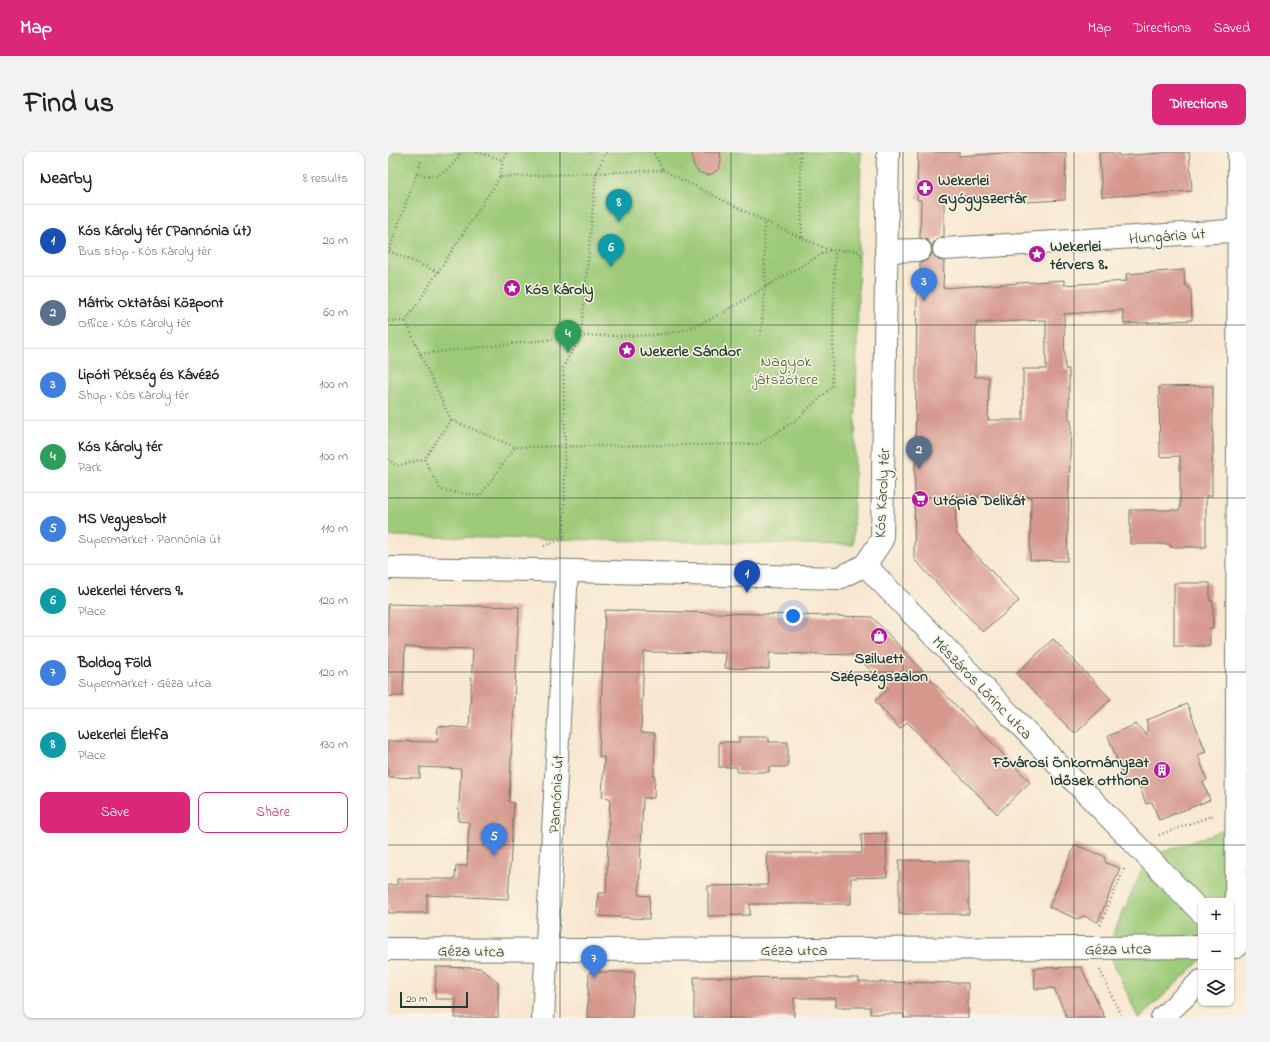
<!DOCTYPE html>
<html lang="en">
<head>
<meta charset="utf-8">
<style>
	:root { --surface:#fff; --page:#f2f2f2; --text:#222; --muted:#767676; --line:#e0e0e0; --accent:#db2777 }
	body { margin:0; font-family:"Indie Flower",sans-serif; background:var(--page); color:var(--text) }
	.controls { position:absolute; right:12px; bottom:12px; display:grid; overflow:hidden; border-radius:8px; box-shadow:0 1px 3px #0004 }
	.controls button { width:36px; height:36px; display:grid; place-items:center; padding:0; border:0; border-bottom:1px solid var(--line); background:var(--surface); color:var(--text); font:20px sans-serif }
	.scale { position:absolute; left:12px; bottom:10px; width:68px; box-sizing:border-box; padding-left:4px; border:2px solid #1f3d34; border-top:0; font-size:11px; line-height:14px; white-space:nowrap; color:#1f3d34; -webkit-text-stroke:3px #fcf5e5; paint-order:stroke }
	.you { position:absolute; left:405px; top:464px; width:14px; height:14px; margin:-10px; border:3px solid #fff; border-radius:50%; background:#1a73e8; box-shadow:0 0 0 6px #1a73e833 }
	.badge { display:grid; place-items:center; width:26px; height:26px; border-radius:50%; background:var(--accent); color:#fff; font-size:13px; font-weight:700 }
	.pin { position:absolute; translate:-50% -33px; filter:drop-shadow(0 1px 2px #0008) }
	.pin::after { content:''; position:absolute; top:21px; width:14px; height:12px; background:inherit; clip-path:polygon(0 0,100% 0,50% 100%) }
	.list { margin:0; padding:0; list-style:none }
	h2 { display:flex; justify-content:space-between; align-items:center; height:52px; margin:0; padding:0 16px; font-size:17px }
	h2 small { font-size:13px; font-weight:400; color:var(--muted) }
	.list li { display:grid; grid-template-columns:26px 1fr auto; gap:12px; align-items:center; box-sizing:border-box; height:72px; padding:0 16px; border-top:1px solid var(--line) }
	.list b { display:block; font-size:15px; white-space:nowrap }
	.list p { margin:0; font-size:13px; white-space:nowrap; color:var(--muted) }
	.list em { font-size:13px; font-style:normal; color:var(--muted) }
	.actions { display:flex; gap:8px; padding:12px 16px }
	.actions a { flex:1; padding:9px 0; border:1px solid var(--accent); border-radius:8px; text-align:center; font-size:14px; color:var(--accent) }
	.actions .main { background:var(--accent); color:#fff }
	.icon { flex:none; width:22px; height:22px; fill:none; stroke:currentColor; stroke-width:2; stroke-linecap:round; stroke-linejoin:round }
	.map { position:relative; flex:none; width:858px; height:866px; overflow:hidden; border-radius:8px }
	header { display:flex; align-items:center; gap:24px; box-sizing:border-box; height:56px; padding:0 20px; background:var(--accent); color:#fff }
	header strong { font-size:19px }
	nav { display:flex; gap:22px; margin-inline-start:auto; font-size:14px }
	.intro { display:flex; align-items:center; justify-content:space-between; box-sizing:border-box; height:96px; padding:0 24px }
	h1 { margin:0; font-size:28px }
	.button { padding:10px 18px; border-radius:8px; background:var(--accent); color:#fff; font-size:14px; font-weight:700 }
	main { display:flex; gap:24px; padding:0 24px }
	aside { flex:1; background:var(--surface); border-radius:8px; box-shadow:0 1px 3px #0004 }
	.map>svg:first-child { display:block }
</style>
</head>
<body>
<header>
<strong>Map</strong>
<nav><a>Map</a><a>Directions</a><a>Saved</a></nav>
</header>
<div class="intro"><h1>Find us</h1><a class="button">Directions</a></div>
<main>
<aside>
<h2>Nearby<small>8 results</small></h2>
<ul class="list">
<li><span class="badge" style="background:#1a4fb4">1</span><div><b>Kós Károly tér (Pannónia út)</b><p>Bus stop · Kós Károly tér</p></div><em>20 m</em></li>
<li><span class="badge" style="background:#5c6f8a">2</span><div><b>Mátrix Oktatási Központ</b><p>Office · Kós Károly tér</p></div><em>60 m</em></li>
<li><span class="badge" style="background:#3f7fe0">3</span><div><b>Lipóti Pékség és Kávézó</b><p>Shop · Kós Károly tér</p></div><em>100 m</em></li>
<li><span class="badge" style="background:#2e9e5b">4</span><div><b>Kós Károly tér</b><p>Park</p></div><em>100 m</em></li>
<li><span class="badge" style="background:#3f7fe0">5</span><div><b>MS Vegyesbolt</b><p>Supermarket · Pannónia út</p></div><em>110 m</em></li>
<li><span class="badge" style="background:#0f9aa8">6</span><div><b>Wekerlei térvers 9.</b><p>Place</p></div><em>120 m</em></li>
<li><span class="badge" style="background:#3f7fe0">7</span><div><b>Boldog Föld</b><p>Supermarket · Géza utca</p></div><em>120 m</em></li>
<li><span class="badge" style="background:#0f9aa8">8</span><div><b>Wekerlei Életfa</b><p>Place</p></div><em>130 m</em></li>
</ul>
<div class="actions"><a class="main">Save</a><a>Share</a></div>
</aside>
<div class="map">
<svg width="858" height="866" viewBox="0 0 858 866">
	<rect width="100%" height="100%" fill="#fcf5e5"/>
	<filter id="ink" filterUnits="userSpaceOnUse"><feTurbulence type="fractalNoise" baseFrequency=".025" numOctaves="2"/><feDisplacementMap in="SourceGraphic" scale="8" xChannelSelector="R" yChannelSelector="G"/><feConvolveMatrix kernelMatrix="1 2 1 2 8 2 1 2 1" color-interpolation-filters="sRGB"/></filter>
	<filter id="wash" filterUnits="userSpaceOnUse"><feTurbulence type="fractalNoise" baseFrequency=".012" numOctaves="4" result="noise"/><feDisplacementMap in="SourceGraphic" scale="16" xChannelSelector="R" yChannelSelector="G"/><feGaussianBlur stdDeviation="0.9" result="paint"/><feColorMatrix in="noise" values="0 0 0 0 0 0 0 0 0 0 0 0 0 0 0 0 0 1.4 0 .05"/><feComposite in="paint" operator="in"/></filter>
	<g filter="url(#wash)">
		<rect width="100%" height="100%" fill="#f8e7d0"/>
		<g fill="#9cca78" stroke="#5e8456">
			<path d="M 0,0 L 473,0 L 465,393 L 0,384 Z"/>
			<path d="M 848,673 L 843,749 L 813,749 L 813,808 L 752,866 L 750,866 L 719,796 L 759,706 Z"/>
		</g>
		<g id="blocks">
			<g fill="#d6988d" fill-rule="evenodd">
				<path d="M 304,0 L 332,0 L 333,8 L 331,17 L 324,22 L 319,23 L 310,20 L 305,12 Z"/>
				<path d="M 530,0 L 571,0 L 571,4 L 633,0 L 678,0 L 677,48 L 636,50 L 635,46 L 556,48 L 556,84 L 549,87 L 545,91 L 544,96 L 542,91 L 538,87 L 532,86 L 533,48 L 529,48 Z"/>
				<path d="M 711,0 L 731,0 L 731,4 L 786,0 L 801,0 L 804,39 L 714,45 Z"/>
				<path d="M 544,100 L 546,104 L 550,108 L 556,109 L 555,136 L 676,128 L 676,133 L 739,129 L 738,122 L 796,118 L 797,133 L 803,138 L 804,168 L 736,172 L 735,158 L 676,162 L 677,217 L 681,217 L 681,268 L 683,268 L 679,409 L 642,408 L 643,345 L 567,344 L 568,381 L 631,449 L 595,480 L 526,407 L 529,135 L 532,135 L 532,111 L 539,108 L 543,104 ZM 658,168 L 658,217 L 635,217 L 635,268 L 600,268 L 601,225 L 587,225 L 588,171 Z"/>
				<path d="M 825,234 L 825,304 L 824,304 L 824,344 L 818,344 L 818,395 L 782,395 L 782,392 L 742,392 L 742,358 L 792,358 L 792,304 L 772,305 L 771,235 Z"/>
				<path d="M 786,431 L 822,431 L 822,449 L 825,449 L 825,476 L 822,476 L 822,494 L 786,494 Z"/>
				<path d="M 0,452 L 131,455 L 121,650 L 126,651 L 120,747 L 39,743 L 39,761 L 0,761 L 0,733 L 9,733 L 9,727 L 67,727 L 68,714 L 79,714 L 81,670 L 70,669 L 73,617 L 32,615 L 32,626 L 0,625 L 0,589 L 49,590 L 50,574 L 81,576 L 85,497 L 17,495 L 15,544 L 0,544 Z"/>
				<path d="M 217,458 L 484,465 L 552,537 L 642,630 L 609,662 L 519,570 L 512,577 L 487,549 L 501,537 L 468,503 L 381,501 L 381,517 L 337,516 L 338,501 L 256,500 L 253,580 L 267,581 L 266,624 L 267,624 L 266,646 L 255,646 L 251,743 L 262,744 L 261,767 L 209,764 L 210,741 L 218,741 L 222,646 L 214,645 L 216,605 L 211,605 Z"/>
				<path d="M 665,487 L 723,547 L 687,582 L 628,522 Z"/>
				<path d="M 799,552 L 818,600 L 810,603 L 819,628 L 815,630 L 822,648 L 771,668 L 764,650 L 758,652 L 749,627 L 738,631 L 720,584 L 748,572 L 759,584 L 759,568 Z"/>
				<path d="M 351,585 L 381,585 L 381,590 L 400,590 L 400,615 L 381,615 L 381,620 L 349,620 L 349,615 L 331,615 L 331,590 L 351,590 Z"/>
				<path d="M 498,681 L 499,725 L 463,726 L 463,752 L 362,752 L 362,763 L 320,764 L 320,734 L 380,733 L 379,701 L 474,701 L 473,682 Z"/>
				<path d="M 687,693 L 716,704 L 718,711 L 732,716 L 710,770 L 696,764 L 689,767 L 661,755 Z"/>
				<path d="M 511,708 L 581,709 L 581,762 L 511,762 Z"/>
				<path d="M 48,815 L 93,816 L 110,830 L 110,866 L 67,866 L 68,847 L 47,847 Z"/>
				<path d="M 693,815 L 717,866 L 679,866 L 666,836 L 647,837 L 646,816 Z"/>
				<path d="M 201,820 L 247,820 L 244,866 L 199,866 Z"/>
				<path d="M 306,825 L 471,826 L 471,830 L 580,831 L 580,866 L 516,866 L 516,862 L 482,862 L 482,855 L 448,855 L 448,846 L 406,846 L 406,866 L 306,866 Z"/>
			</g>
		</g>
	</g>
	<g filter="url(#ink)">
		<use href="#blocks" fill-opacity="0" stroke="#6b786b" stroke-width="1"/>
		<g fill="none" stroke-linecap="round" stroke-linejoin="round">
			<g stroke="#6b786b" stroke-width="24">
				<g id="minor">
					<path d="M 556,97 L 858,78"/>
					<path d="M 498,99 L 532,98"/>
					<path d="M 477,413 L 813,760"/>
					<path d="M 0,416 L 148,418 L 451,426 L 477,413 L 494,388 L 500,0"/>
					<path d="M 848,795 L 851,0"/>
					<path d="M 0,797 L 192,798 L 702,796 L 813,795"/>
					<path d="M 155,866 L 179,419"/>
					<path d="M 774,866 L 813,829"/>
				</g>
			</g>
			<g stroke="#6b786b" stroke-width="2.5" stroke-dasharray="1 3" stroke-linecap="butt">
				<path d="M 89,0 L 115,8"/>
				<path d="M 218,0 L 208,21 L 275,18 L 265,0"/>
				<path d="M 412,0 L 414,85"/>
				<path d="M 275,18 L 376,69 L 441,98 L 377,135 L 376,69"/>
				<path d="M 208,21 L 193,184 L 32,202 L 18,169 L 112,25 Z"/>
				<path d="M 28,22 C 35,23 44,25 50,23 C 60,19 69,9 72,0"/>
				<path d="M 112,25 L 115,8 L 119,0"/>
				<path d="M 441,98 L 471,99 L 475,109"/>
				<path d="M 1,99 L 50,120"/>
				<path d="M 0,101 L 34,7"/>
				<path d="M 0,169 L 18,169"/>
				<path d="M 32,202 L 63,268 L 127,295 L 370,292 L 407,269 L 444,235 L 447,99"/>
				<path d="M 63,268 L 36,307 L 53,338 L 92,344 L 127,295"/>
				<path d="M 0,307 L 9,314 L 36,307"/>
				<path d="M 156,394 L 176,387 L 177,294 L 175,215 L 193,184 C 223,183 257,186 287,180 C 316,174 352,151 377,135 L 373,183"/>
				<path d="M 771,683 L 826,663"/>
				<path d="M 712,773 L 737,715"/>
				<path d="M 712,818 L 734,866"/>
			</g>
			<use href="#minor" stroke="#fff" stroke-width="22"/>
		</g>
	</g>
	<path fill="none" stroke="#1f3d34" stroke-width="1" stroke-opacity="0.55" d="M 172,0 L 172,866M 343,0 L 343,866M 515,0 L 515,866M 686,0 L 686,866M 0,173 L 858,173M 0,346 L 858,346M 0,520 L 858,520M 0,693 L 858,693"/>
	<defs>
		<g id="pharmacy-disc" transform="scale(0.9)"><circle r="9.5" fill="#b5179e" stroke="#fcf5e5"/><path d="M-2-6h4v4h4v4h-4v4h-4v-4h-4v-4h4Z" fill="#fff"/></g>
		<g id="sight-disc" transform="scale(0.9)"><circle r="9.5" fill="#b5179e" stroke="#fcf5e5"/><path d="M0-6L1.8-2.2L6-1.7L2.9 1.2L3.7 5.4L0 3.3L-3.7 5.4L-2.9 1.2L-6-1.7L-1.8-2.2Z" fill="#fff"/></g>
		<g id="supermarket-disc" transform="scale(0.9)"><circle r="9.5" fill="#b5179e" stroke="#fcf5e5"/><path d="M-6-5.5h2.5l.6 2H6L4.5 2H-2.5L-4.4-4H-6ZM-1.5 3.2a1.3 1.3 0 1 0 .1 0ZM3 3.2a1.3 1.3 0 1 0 .1 0Z" fill="#fff"/></g>
		<g id="shop-disc" transform="scale(0.9)"><circle r="9.5" fill="#b5179e" stroke="#fcf5e5"/><path d="M-5-2.5h2.3a2.7 3.5 0 0 1 5.4 0H5L5.5 6h-11ZM-1.5-2.5h3a1.5 2.3 0 0 0-3 0Z" fill="#fff"/></g>
		<g id="building-disc" transform="scale(0.9)"><circle r="9.5" fill="#b5179e" stroke="#fcf5e5"/><path d="M-4-6H4V6H1V3H-1V6H-4ZM-2.5-4.3h1.7v1.8h-1.7ZM.8-4.3h1.7v1.8H.8ZM-2.5-1h1.7V.8h-1.7ZM.8-1h1.7V.8H.8Z" fill="#fff"/></g>
	</defs>
	<g fill-rule="evenodd">
		<use href="#pharmacy-disc" x="537" y="36"/>
		<use href="#sight-disc" x="649" y="102"/>
		<use href="#sight-disc" x="124" y="136"/>
		<use href="#sight-disc" x="239" y="198"/>
		<use href="#supermarket-disc" x="532" y="347"/>
		<use href="#shop-disc" x="491" y="484"/>
		<use href="#building-disc" x="774" y="618"/>
	</g>
	<g text-anchor="middle" stroke-width="3" stroke-linejoin="round" paint-order="stroke">
		<g font-size="16" font-weight="bold" fill="#1f3d34" stroke="#fcf5e5" text-anchor="start">
			<text x="550" y="33">Wekerlei<tspan x="550" dy="18">Gyógyszertár</tspan></text>
			<text x="662" y="99">Wekerlei<tspan x="662" dy="18">térvers 8.</tspan></text>
			<text x="137" y="142">Kós Károly</text>
			<text x="252" y="204">Wekerle Sándor</text>
			<text x="545" y="353">Utópia Delikát</text>
			<text x="491" y="511" text-anchor="middle">Sziluett<tspan x="491" dy="18">Szépségszalon</tspan></text>
			<text x="761" y="615" text-anchor="end">Fővárosi Önkormányzat<tspan x="761" dy="18">Idősek otthona</tspan></text>
		</g>
		<g font-size="16" fill="#1f3d34" stroke="#fcf5e5">
			<text transform="translate(779 83) rotate(-4)" y="6">Hungária út</text>
			<text transform="translate(493 341) rotate(-87)" y="6">Kós Károly tér</text>
			<text transform="translate(595 535) rotate(46)" y="6">Mészáros Lőrinc utca</text>
			<text transform="translate(167 642) rotate(-87)" y="6">Pannónia út</text>
			<text transform="translate(730 796) rotate(-1)" y="6">Géza utca</text>
			<text x="406" y="803">Géza utca</text>
			<text transform="translate(83 798) rotate(1)" y="6">Géza utca</text>
		</g>
		<g font-size="16" fill="#3e6045" stroke="#fcf5e5">
			<text x="398" y="214">Nagyok<tspan x="398" dy="18">játszótere</tspan></text>
		</g>
	</g>
</svg>
<div class="controls">
<button>+</button>
<button>−</button>
<button><svg class="icon" aria-label="layers" viewBox="0 0 24 24"><path d="M12 4l9 5-9 5-9-5zM3 14l9 5 9-5"/></svg></button>
</div>
<div class="scale">20 m</div>
<div class="you"></div>
<div class="pin badge" style="left:359px;top:441px;background:#1a4fb4">1</div>
<div class="pin badge" style="left:531px;top:317px;background:#5c6f8a">2</div>
<div class="pin badge" style="left:536px;top:149px;background:#3f7fe0">3</div>
<div class="pin badge" style="left:180px;top:201px;background:#2e9e5b">4</div>
<div class="pin badge" style="left:106px;top:704px;background:#3f7fe0">5</div>
<div class="pin badge" style="left:223px;top:115px;background:#0f9aa8">6</div>
<div class="pin badge" style="left:206px;top:826px;background:#3f7fe0">7</div>
<div class="pin badge" style="left:231px;top:70px;background:#0f9aa8">8</div>
</div>
</main>
</body>
</html>
